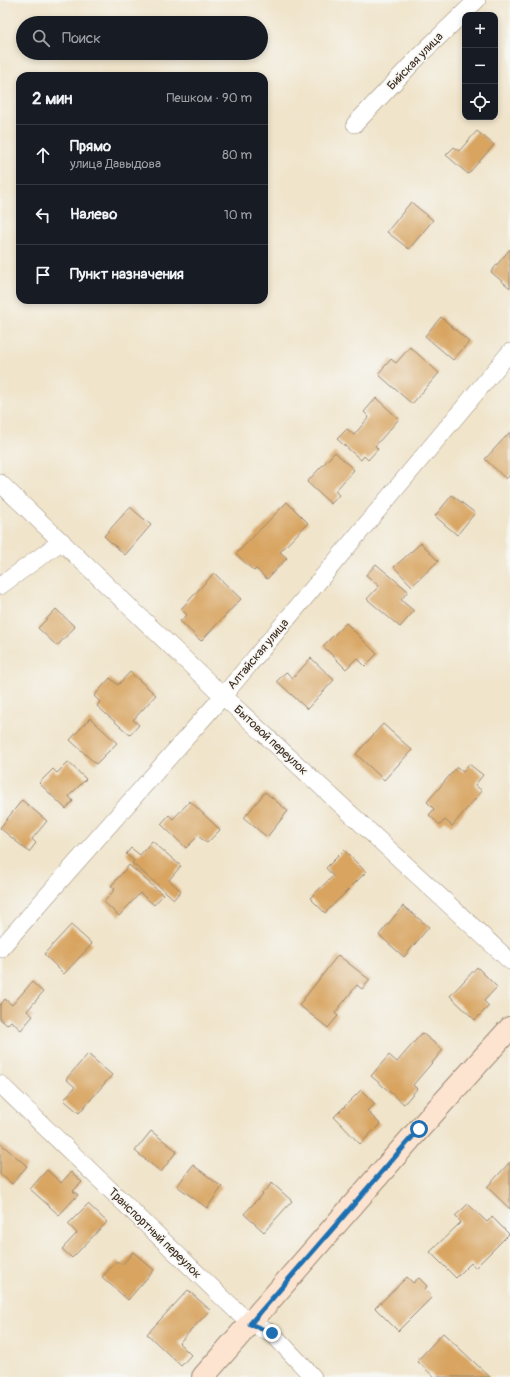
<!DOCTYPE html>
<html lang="ru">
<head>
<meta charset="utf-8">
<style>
	:root { --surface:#171b24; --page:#242831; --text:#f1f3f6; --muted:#9ea1a6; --line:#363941 }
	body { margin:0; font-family:Pangolin,sans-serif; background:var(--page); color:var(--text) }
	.controls { position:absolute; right:12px; top:12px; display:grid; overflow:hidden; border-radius:8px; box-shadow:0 2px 6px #0003 }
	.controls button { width:36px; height:36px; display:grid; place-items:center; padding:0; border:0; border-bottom:1px solid var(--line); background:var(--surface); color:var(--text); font:20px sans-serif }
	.stop { position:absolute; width:12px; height:12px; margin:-9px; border:3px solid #1f6fb2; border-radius:50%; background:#fff }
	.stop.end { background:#1f6fb2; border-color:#fff; box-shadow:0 1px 4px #0008 }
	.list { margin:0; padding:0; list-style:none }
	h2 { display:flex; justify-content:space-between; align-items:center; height:52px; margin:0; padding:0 16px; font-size:17px }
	h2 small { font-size:13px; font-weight:400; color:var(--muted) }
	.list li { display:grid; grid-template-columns:26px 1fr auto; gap:12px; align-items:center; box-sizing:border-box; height:60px; padding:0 16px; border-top:1px solid var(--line) }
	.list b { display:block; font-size:15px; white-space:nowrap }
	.list p { margin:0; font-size:13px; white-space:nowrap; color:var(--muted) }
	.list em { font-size:13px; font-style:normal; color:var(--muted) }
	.icon { flex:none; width:22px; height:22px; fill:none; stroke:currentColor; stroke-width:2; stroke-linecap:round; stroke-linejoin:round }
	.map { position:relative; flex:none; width:510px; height:1377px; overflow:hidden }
	.search { position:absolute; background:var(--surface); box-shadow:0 2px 6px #0003; left:16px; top:16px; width:252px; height:44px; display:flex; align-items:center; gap:10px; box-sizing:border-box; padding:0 14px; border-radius:22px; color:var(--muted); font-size:15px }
	.panel { position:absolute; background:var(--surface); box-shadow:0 2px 6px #0003; left:16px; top:72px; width:252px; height:232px; border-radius:12px }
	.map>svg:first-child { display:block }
</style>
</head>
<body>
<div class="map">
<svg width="510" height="1377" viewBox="0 0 510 1377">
	<rect width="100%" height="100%" fill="#f6f6f2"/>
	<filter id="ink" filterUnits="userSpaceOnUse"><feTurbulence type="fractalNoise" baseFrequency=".025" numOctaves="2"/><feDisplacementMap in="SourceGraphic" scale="8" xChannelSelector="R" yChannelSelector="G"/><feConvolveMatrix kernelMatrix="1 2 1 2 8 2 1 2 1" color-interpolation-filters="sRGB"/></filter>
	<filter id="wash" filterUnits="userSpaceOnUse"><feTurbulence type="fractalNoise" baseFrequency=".012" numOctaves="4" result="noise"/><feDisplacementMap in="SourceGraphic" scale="16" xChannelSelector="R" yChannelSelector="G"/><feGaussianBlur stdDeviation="0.9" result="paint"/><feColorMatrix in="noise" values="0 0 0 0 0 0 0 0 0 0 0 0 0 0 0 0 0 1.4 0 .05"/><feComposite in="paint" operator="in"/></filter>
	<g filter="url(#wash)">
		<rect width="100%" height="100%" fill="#f0e4ca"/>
		<g id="blocks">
			<g fill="#d8a461">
				<path d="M 477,131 L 494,145 L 468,174 L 446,155 L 454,147 L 459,151 Z"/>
				<path d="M 411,202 L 433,220 L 409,249 L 387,232 Z"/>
				<path d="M 510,249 L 510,288 L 491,272 Z"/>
				<path d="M 441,317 L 469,342 L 453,360 L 425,336 Z"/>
				<path d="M 410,347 L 439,373 L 412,404 L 378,374 L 391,359 L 396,363 Z"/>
				<path d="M 376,398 L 399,419 L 375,446 L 378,449 L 368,460 L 364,456 L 361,460 L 337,439 L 347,429 L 354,435 L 369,417 L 364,412 Z"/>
				<path d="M 510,432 L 510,475 L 506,479 L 485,459 Z"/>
				<path d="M 335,452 L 354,470 L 335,491 L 339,495 L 331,504 L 307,482 Z"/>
				<path d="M 452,495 L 475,513 L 457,535 L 435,516 Z"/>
				<path d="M 287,502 L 308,523 L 280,552 L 287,558 L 267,579 L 256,569 L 254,571 L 236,554 Z"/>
				<path d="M 130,507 L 151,525 L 125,555 L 104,536 Z"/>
				<path d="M 421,543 L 438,561 L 412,586 L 394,567 Z"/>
				<path d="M 376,564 L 408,591 L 401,600 L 414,611 L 400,627 L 367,599 L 379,586 L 366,575 Z"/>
				<path d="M 214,573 L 241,599 L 201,641 L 180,621 L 187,615 L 181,609 Z"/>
				<path d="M 56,609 L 75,627 L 57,646 L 38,628 Z"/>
				<path d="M 346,623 L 377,654 L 365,666 L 357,658 L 346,669 L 323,646 Z"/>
				<path d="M 311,658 L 334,680 L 307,709 L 277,681 L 286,672 L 293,678 Z"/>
				<path d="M 130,672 L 156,695 L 133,720 L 139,725 L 130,735 L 97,706 L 100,702 L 94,696 L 110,678 L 118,685 Z"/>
				<path d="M 90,718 L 117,743 L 96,764 L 70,740 Z"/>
				<path d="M 383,724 L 412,750 L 384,780 L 356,754 Z"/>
				<path d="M 68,762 L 86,779 L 69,796 L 73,801 L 66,809 L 39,783 L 53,769 L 57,773 Z"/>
				<path d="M 469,764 L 483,775 L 475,785 L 482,791 L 452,826 L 445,820 L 440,825 L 429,815 L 434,809 L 427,802 L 457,767 L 463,772 Z"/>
				<path d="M 265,792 L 288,811 L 267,837 L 244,818 Z"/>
				<path d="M 22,800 L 47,821 L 32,839 L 36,843 L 29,852 L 0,828 Z"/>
				<path d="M 190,801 L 220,830 L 207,843 L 198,836 L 186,848 L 161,824 L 169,815 L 173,819 Z"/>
				<path d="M 152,841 L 181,866 L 169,880 L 181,891 L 174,899 L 132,863 L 134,861 L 126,854 L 131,848 L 140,855 Z"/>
				<path d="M 344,850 L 366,872 L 325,913 L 310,898 L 333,876 L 326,868 Z"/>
				<path d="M 129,865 L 163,895 L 154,905 L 140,893 L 119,916 L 104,902 L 115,889 L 111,886 Z"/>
				<path d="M 403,906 L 429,927 L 404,957 L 379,935 Z"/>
				<path d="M 71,925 L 92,944 L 64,974 L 44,954 Z"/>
				<path d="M 338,955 L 370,980 L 362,989 L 357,985 L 335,1013 L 338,1016 L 328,1028 L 299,1005 Z"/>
				<path d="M 477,967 L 497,987 L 484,1001 L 489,1006 L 475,1020 L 450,996 Z"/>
				<path d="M 32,982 L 43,992 L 27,1011 L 33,1016 L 21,1030 L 11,1021 L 7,1025 L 0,1019 L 0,1005 L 5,999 L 12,1005 Z"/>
				<path d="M 422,1033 L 443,1050 L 413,1085 L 417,1089 L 404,1104 L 371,1076 L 389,1055 L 397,1062 Z"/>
				<path d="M 88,1054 L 112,1075 L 79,1113 L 64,1100 L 75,1087 L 66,1079 Z"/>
				<path d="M 361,1090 L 375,1104 L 367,1111 L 380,1124 L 360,1144 L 334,1117 Z"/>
				<path d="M 151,1131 L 177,1151 L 161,1172 L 135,1151 Z"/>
				<path d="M 0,1144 L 1,1144 L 27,1166 L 12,1184 L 0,1174 Z"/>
				<path d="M 510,1162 L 510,1209 L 487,1187 Z"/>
				<path d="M 193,1165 L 222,1187 L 207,1208 L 177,1186 Z"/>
				<path d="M 47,1170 L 61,1183 L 71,1172 L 82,1182 L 73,1191 L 78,1195 L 59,1215 L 30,1189 Z"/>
				<path d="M 272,1183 L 292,1201 L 264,1232 L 244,1214 Z"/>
				<path d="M 88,1204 L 107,1222 L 72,1258 L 62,1249 L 77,1233 L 68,1224 Z"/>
				<path d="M 468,1204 L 487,1222 L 492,1217 L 509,1234 L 475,1268 L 471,1263 L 456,1278 L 430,1252 L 461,1222 L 455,1216 Z"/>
				<path d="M 133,1252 L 154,1270 L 128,1300 L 102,1277 L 117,1261 L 122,1265 Z"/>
				<path d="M 407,1277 L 413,1283 L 419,1278 L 427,1286 L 425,1289 L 432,1297 L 398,1331 L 375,1308 Z"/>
				<path d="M 188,1290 L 210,1310 L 179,1343 L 191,1355 L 181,1366 L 147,1334 Z"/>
				<path d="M 443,1333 L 490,1377 L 434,1377 L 417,1361 Z"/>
			</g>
		</g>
	</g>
	<g filter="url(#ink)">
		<use href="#blocks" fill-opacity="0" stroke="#968774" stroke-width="1"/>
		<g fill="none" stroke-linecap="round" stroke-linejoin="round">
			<g stroke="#968774" stroke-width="18">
				<g id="street">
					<path d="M 355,124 L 421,54 L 477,0"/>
					<path d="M 0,483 L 223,696 L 510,961"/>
					<path d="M 0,586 L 62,541"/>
					<path d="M 0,949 L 223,696 L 510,352"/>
					<path d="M 0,1084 L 250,1324 L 272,1333 L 313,1377"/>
				</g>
			</g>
			<g stroke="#968774" stroke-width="24">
				<path id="secondary" d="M 203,1377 L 419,1129 L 510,1028"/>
			</g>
			<use href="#street" stroke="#fff" stroke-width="17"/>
			<use href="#secondary" stroke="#fde4d0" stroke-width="22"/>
		</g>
	</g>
	<g fill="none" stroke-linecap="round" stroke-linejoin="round" filter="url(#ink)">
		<path stroke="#1f6fb2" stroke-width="5" d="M 272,1333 L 250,1324 L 419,1129"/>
	</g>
	<g text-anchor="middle" stroke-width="3.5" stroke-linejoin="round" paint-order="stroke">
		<g font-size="12" fill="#3b2a1e" stroke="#f6f6f2">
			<text transform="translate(415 61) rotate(-46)" y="4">Бийская улица</text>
			<text transform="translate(258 654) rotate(-50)" y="4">Алтайская улица</text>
			<text transform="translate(271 740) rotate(43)" y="4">Бытовой переулок</text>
			<text transform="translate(155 1233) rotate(44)" y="4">Транспортный переулок</text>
		</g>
	</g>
</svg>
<div class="controls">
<button>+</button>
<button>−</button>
<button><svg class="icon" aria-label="locate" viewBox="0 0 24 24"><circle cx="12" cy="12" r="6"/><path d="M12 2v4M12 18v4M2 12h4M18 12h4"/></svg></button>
</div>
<div class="stop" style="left:419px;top:1129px"></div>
<div class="stop end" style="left:272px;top:1333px"></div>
<div class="search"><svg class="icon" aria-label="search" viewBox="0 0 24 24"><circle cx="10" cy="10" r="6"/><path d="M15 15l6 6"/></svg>Поиск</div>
<section class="panel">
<h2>2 мин<small>Пешком · 90 m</small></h2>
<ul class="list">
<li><svg class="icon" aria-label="ahead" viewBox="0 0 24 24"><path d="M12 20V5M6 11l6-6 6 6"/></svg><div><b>Прямо</b><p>улица Давыдова</p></div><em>80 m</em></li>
<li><svg class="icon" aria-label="left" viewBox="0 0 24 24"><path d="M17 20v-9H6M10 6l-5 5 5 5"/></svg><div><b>Налево</b></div><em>10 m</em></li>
<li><svg class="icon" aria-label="arrive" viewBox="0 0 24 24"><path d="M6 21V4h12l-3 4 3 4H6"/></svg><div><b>Пункт назначения</b></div></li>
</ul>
</section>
</div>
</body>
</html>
